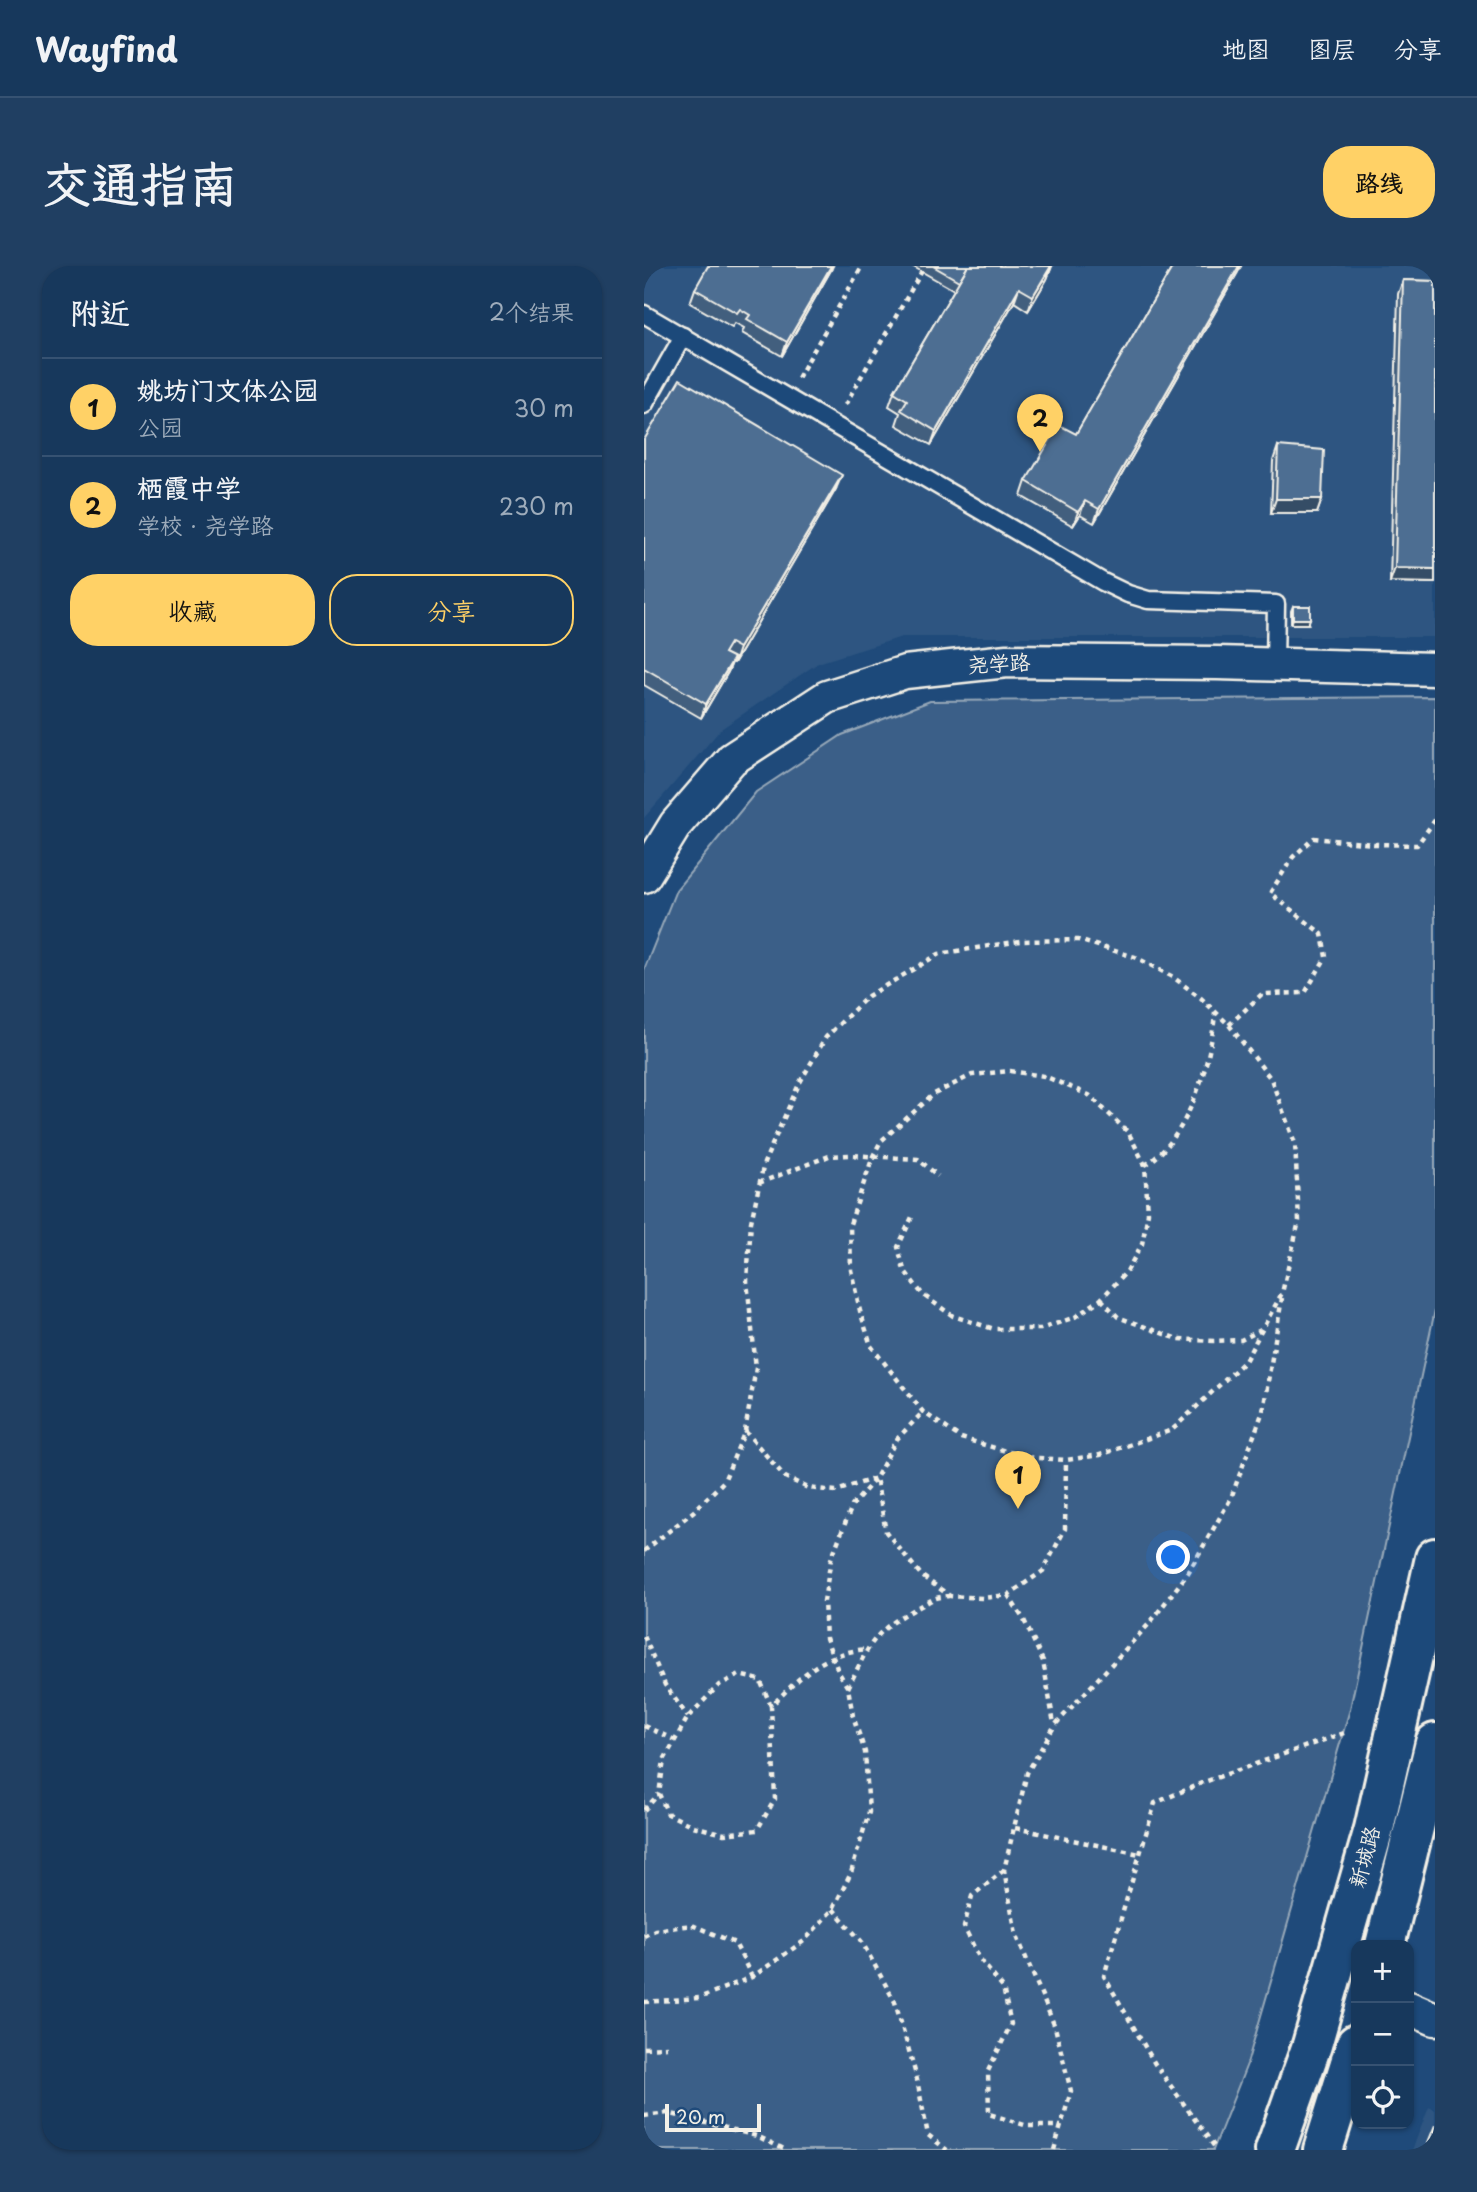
<!DOCTYPE html>
<html lang="zh">
<head>
<meta charset="utf-8">
<style>
	:root { --surface:#17385c; --page:#203f62; --text:#f1f3f6; --muted:#9eacbb; --line:#365272; --accent:#ffd166 }
	body { margin:0; font-family:"Playpen Sans","LXGW WenKai TC",sans-serif; background:var(--page); color:var(--text) }
	.controls { position:absolute; right:21px; bottom:21px; display:grid; overflow:hidden; border-radius:14px; box-shadow:0 2px 5px #0004 }
	.controls button { width:63px; height:63px; display:grid; place-items:center; padding:0; border:0; border-bottom:2px solid var(--line); background:var(--surface); color:var(--text); font:35px sans-serif }
	.scale { position:absolute; left:21px; bottom:18px; width:96px; box-sizing:border-box; padding-left:7px; border:4px solid #f4f1e8; border-top:0; font-size:19px; line-height:24px; white-space:nowrap; color:#f4f1e8; -webkit-text-stroke:5px #1f4a7a; paint-order:stroke }
	.you { position:absolute; left:530px; top:1292px; width:24px; height:24px; margin:-18px; border:5px solid #fff; border-radius:50%; background:#1a73e8; box-shadow:0 0 0 10px #1a73e833 }
	.badge { display:grid; place-items:center; width:46px; height:46px; border-radius:50%; background:var(--accent); color:#111; font-size:23px; font-weight:700 }
	.pin { position:absolute; translate:-50% -58px; filter:drop-shadow(0 2px 4px #0008) }
	.pin::after { content:''; position:absolute; top:37px; width:24px; height:21px; background:inherit; clip-path:polygon(0 0,100% 0,50% 100%) }
	.list { margin:0; padding:0; list-style:none }
	h2 { display:flex; justify-content:space-between; align-items:center; height:91px; margin:0; padding:0 28px; font-size:30px }
	h2 small { font-size:23px; font-weight:400; color:var(--muted) }
	.list li { display:grid; grid-template-columns:46px 1fr auto; gap:21px; align-items:center; box-sizing:border-box; height:98px; padding:0 28px; border-top:2px solid var(--line) }
	.list b { display:block; font-size:26px; white-space:nowrap }
	.list p { margin:0; font-size:23px; white-space:nowrap; color:var(--muted) }
	.list em { font-size:23px; font-style:normal; color:var(--muted) }
	.actions { display:flex; gap:14px; padding:21px 28px }
	.actions a { flex:1; padding:16px 0; border:2px solid var(--accent); border-radius:28px; text-align:center; font-size:24px; color:var(--accent) }
	.actions .main { background:var(--accent); color:#111 }
	.icon { flex:none; width:38px; height:38px; fill:none; stroke:currentColor; stroke-width:2; stroke-linecap:round; stroke-linejoin:round }
	.map { position:relative; flex:none; width:791px; height:1884px; overflow:hidden; border-radius:28px }
	header { display:flex; align-items:center; gap:42px; box-sizing:border-box; height:98px; padding:0 35px; background:var(--surface); border-bottom:2px solid var(--line) }
	header strong { font-size:33px }
	nav { display:flex; gap:38px; margin-inline-start:auto; font-size:24px }
	.intro { display:flex; align-items:center; justify-content:space-between; box-sizing:border-box; height:168px; padding:0 42px }
	h1 { margin:0; font-size:49px }
	.button { padding:18px 32px; border-radius:28px; background:var(--accent); color:#111; font-size:24px; font-weight:700 }
	main { display:flex; gap:42px; padding:0 42px }
	aside { flex:1; background:var(--surface); border-radius:28px; box-shadow:0 2px 5px #0004 }
	.map>svg:first-child { display:block }
</style>
</head>
<body>
<header>
<strong>Wayfind</strong>
<nav><a>地图</a><a>图层</a><a>分享</a></nav>
</header>
<div class="intro"><h1>交通指南</h1><a class="button">路线</a></div>
<main>
<aside>
<h2>附近<small>2个结果</small></h2>
<ul class="list">
<li><span class="badge">1</span><div><b>姚坊门文体公园</b><p>公园</p></div><em>30 m</em></li>
<li><span class="badge">2</span><div><b>栖霞中学</b><p>学校 · 尧学路</p></div><em>230 m</em></li>
</ul>
<div class="actions"><a class="main">收藏</a><a>分享</a></div>
</aside>
<div class="map">
<svg width="791" height="1884" viewBox="0 0 791 1884">
	<rect width="100%" height="100%" fill="#1f4a7a"/>
	<filter id="ink" filterUnits="userSpaceOnUse"><feTurbulence type="fractalNoise" baseFrequency=".0143" numOctaves="2"/><feDisplacementMap in="SourceGraphic" scale="14" xChannelSelector="R" yChannelSelector="G"/><feConvolveMatrix kernelMatrix="1 2 1 2 8 2 1 2 1" color-interpolation-filters="sRGB"/></filter>
	<g filter="url(#ink)">
		<g fill="#2d5581">
			<path d="M 0,0 L 791,0 L 791,371 L 258,371 L 174,397 L 77,463 L 0,552 Z"/>
			<path d="M 785,1841 L 791,1844 L 791,1884 L 768,1884 Z"/>
		</g>
		<path fill="#3a5f88" stroke="#97a8b8" stroke-width="2" d="M 791,431 L 791,1044 L 706,1443 L 603,1798 L 569,1884 L 0,1884 L 0,704 L 32,624 L 112,526 L 198,469 L 286,435 Z"/>
		<g fill="none" stroke-linecap="round" stroke-linejoin="round">
			<g stroke="#f4f1e8" stroke-width="21">
				<g id="service">
					<path d="M 0,48 L 459,316 L 484,328 L 504,334 L 632,338 L 631,399"/>
					<path d="M 0,139 L 39,70"/>
				</g>
			</g>
			<g stroke="#f4f1e8" stroke-width="37">
				<g id="minor">
					<path d="M 0,610 L 32,558 L 88,493 L 183,431 L 261,406 L 363,395 L 573,397 L 791,403"/>
					<path d="M 765,1742 L 791,1753"/>
				</g>
			</g>
			<g stroke="#f4f1e8" stroke-width="44">
				<g id="secondary">
					<path d="M 741,1679 L 791,1477"/>
					<path d="M 631,1884 L 668,1779 L 730,1563 L 791,1292"/>
					<path d="M 679,1884 L 712,1778"/>
				</g>
			</g>
			<g stroke="#f4f1e8" stroke-width="4.5" stroke-dasharray="5 5" stroke-linecap="butt">
				<path d="M 154,112 L 218,0"/>
				<path d="M 201,139 L 278,5"/>
				<path d="M 585,759 L 618,728 L 661,727 L 682,691 L 678,668 L 626,627 L 649,591 L 670,572 L 730,578 L 773,579 L 791,554"/>
				<path d="M 501,899 C 544,875 568,793 571,746"/>
				<path d="M 115,917 L 185,890 L 205,889 L 274,893 L 294,910"/>
				<path d="M 457,1033 L 474,1051 L 534,1073 L 570,1075 L 597,1074 L 617,1064"/>
				<path d="M 101,1165 L 141,1211 L 164,1222 L 192,1225 L 232,1212 L 242,1266 L 278,1310 L 306,1330 L 339,1332 L 364,1329 L 399,1305 L 421,1263 L 422,1194"/>
				<path d="M 0,1285 L 50,1245 L 80,1215 L 101,1165 L 112,1102 L 103,1015 L 107,956 L 120,897 L 155,818 L 182,771 L 224,730 L 295,688 L 376,675 L 434,674 L 491,691 L 529,711 L 557,732 L 585,759 L 627,813 L 651,877 L 655,955 L 638,1027 L 601,1095 L 528,1164 L 456,1189 L 422,1194 L 382,1191 L 317,1172 L 279,1146 L 227,1080 L 216,1045 L 207,1004 L 206,958 L 229,890 L 237,875 L 290,828 L 328,809 L 366,805 L 400,810 L 445,829 L 484,866 L 501,899 L 504,947 L 498,978 L 483,1005 L 457,1033 L 431,1051 L 397,1063 L 350,1063 L 309,1050 L 279,1029 L 260,1004 L 254,981 L 268,951"/>
				<path d="M 364,1329 L 380,1354 L 399,1395 L 410,1458"/>
				<path d="M 0,1370 L 21,1419 L 44,1451"/>
				<path d="M 204,1422 C 226,1377 229,1365 275,1341 C 288,1334 290,1331 305,1330"/>
				<path d="M 127,1440 L 116,1414 L 95,1409 L 75,1419 L 44,1451 L 20,1494 L 15,1528 L 24,1548 L 49,1560 L 80,1568 L 113,1564 L 131,1533 L 127,1440 C 157,1410 178,1387 223,1383"/>
				<path d="M 0,1460 L 31,1474"/>
				<path d="M 0,1544 L 15,1528"/>
				<path d="M 371,1562 L 496,1588"/>
				<path d="M 360,1604 L 328,1630 L 320,1661 L 336,1693 L 359,1722 L 367,1758 L 344,1805 L 345,1848 L 384,1860 L 417,1860"/>
				<path d="M 189,1643 L 218,1676 L 251,1736 L 272,1809 L 284,1869 L 303,1884"/>
				<path d="M 0,1670 L 11,1664 L 48,1659 L 91,1677 L 108,1711"/>
				<path d="M 0,1736 L 55,1732 L 108,1711 L 160,1675 L 189,1643 L 207,1607 L 225,1546 L 221,1486 L 209,1450 L 204,1422 L 194,1405 L 182,1372 L 180,1335 L 187,1293 L 208,1240 L 232,1212 L 252,1174 L 279,1146"/>
				<path d="M 0,1782 L 23,1781"/>
				<path d="M 0,1850 L 24,1847 L 113,1870 L 142,1884"/>
				<path d="M 570,1880 L 511,1798 L 460,1710 L 511,1537 L 560,1516 L 700,1467"/>
				<path d="M 410,1884 L 427,1825 L 411,1761 L 372,1668 L 360,1604 L 383,1507 L 411,1459 L 505,1358 L 544,1307 L 587,1232 L 619,1145 L 638,1032"/>
			</g>
			<use href="#service" stroke="#1f4a7a" stroke-width="16"/>
			<use href="#minor" stroke="#1f4a7a" stroke-width="32"/>
			<use href="#secondary" stroke="#1f4a7a" stroke-width="38"/>
		</g>
		<g fill="#425f7e" stroke="#f4f1e8" stroke-width="2">
			<path d="M 268,0 L 408,0 L 403,13 L 384,45 L 370,36 L 287,179 L 252,159 L 256,147 L 245,140 L 250,126 L 310,24 Z"/>
			<path d="M 529,0 L 597,0 L 594,6 L 450,257 L 436,249 L 429,260 L 377,230 L 382,215 L 432,168 Z"/>
			<path d="M 187,4 L 138,90 L 98,67 L 100,62 L 91,57 L 88,61 L 46,37 L 51,23 Z"/>
			<path d="M 759,14 L 791,15 L 791,317 L 746,316 L 754,28 Z"/>
			<path d="M 0,174 L 192,223 L 90,397 L 88,396 L 84,406 L 57,452 L 0,419 Z"/>
			<path d="M 634,180 L 678,233 L 673,247 L 627,247 L 629,195 Z"/>
			<path d="M 649,340 L 664,358 L 647,358 L 647,345 Z"/>
		</g>
		<g fill="#364d66" stroke="#f4f1e8" stroke-width="2">
			<path d="M 187,0 L 189,0 L 187,4 L 138,90 L 143,76 Z"/>
			<path d="M 408,0 L 403,13 L 384,45 L 389,30 Z"/>
			<path d="M 595,0 L 597,0 L 594,6 L 450,257 L 455,243 Z"/>
			<path d="M 375,22 L 370,36 L 287,179 L 292,165 Z"/>
			<path d="M 198,209 L 192,223 L 90,397 L 95,382 Z"/>
			<path d="M 632,233 L 678,233 L 673,247 L 627,247 Z"/>
			<path d="M 441,235 L 436,249 L 429,260 L 434,246 Z"/>
			<path d="M 751,302 L 791,303 L 791,317 L 746,316 Z"/>
			<path d="M 649,353 L 666,353 L 664,358 L 647,358 Z"/>
			<path d="M 90,392 L 84,406 L 57,452 L 62,438 Z"/>
		</g>
		<g fill="#4d6e92" stroke="#f4f1e8" stroke-width="2">
			<path d="M 64,0 L 187,0 L 143,76 L 103,53 L 106,49 L 96,43 L 93,47 L 51,23 Z"/>
			<path d="M 289,0 L 324,0 L 315,15 Z"/>
			<path d="M 324,0 L 407,0 L 389,30 L 375,22 L 292,165 L 257,144 L 263,134 L 250,126 Z"/>
			<path d="M 529,0 L 595,0 L 455,243 L 441,235 L 434,246 L 382,215 L 415,159 L 432,168 Z"/>
			<path d="M 759,14 L 791,15 L 791,303 L 751,302 Z"/>
			<path d="M 36,113 L 198,209 L 95,382 L 86,377 L 80,387 L 90,392 L 62,438 L 0,402 L 0,174 Z"/>
			<path d="M 634,180 L 680,184 L 678,233 L 632,233 Z"/>
			<rect x="649" y="340" width="17" height="13"/>
			<path d="M 791,1859 L 791,1884 L 781,1884 Z"/>
		</g>
	</g>
	<g text-anchor="middle" stroke-width="5" stroke-linejoin="round" paint-order="stroke">
		<g font-size="21" fill="#f4f1e8" stroke="#1f4a7a">
			<text transform="translate(355 398) rotate(-3)" y="7">尧学路</text>
			<text transform="translate(721 1591) rotate(-75)" y="7">新城路</text>
		</g>
	</g>
</svg>
<div class="controls">
<button>+</button>
<button>−</button>
<button><svg class="icon" aria-label="locate" viewBox="0 0 24 24"><circle cx="12" cy="12" r="6"/><path d="M12 2v4M12 18v4M2 12h4M18 12h4"/></svg></button>
</div>
<div class="scale">20 m</div>
<div class="you"></div>
<div class="pin badge" style="left:374px;top:1243px">1</div>
<div class="pin badge" style="left:396px;top:186px">2</div>
</div>
</main>
</body>
</html>
